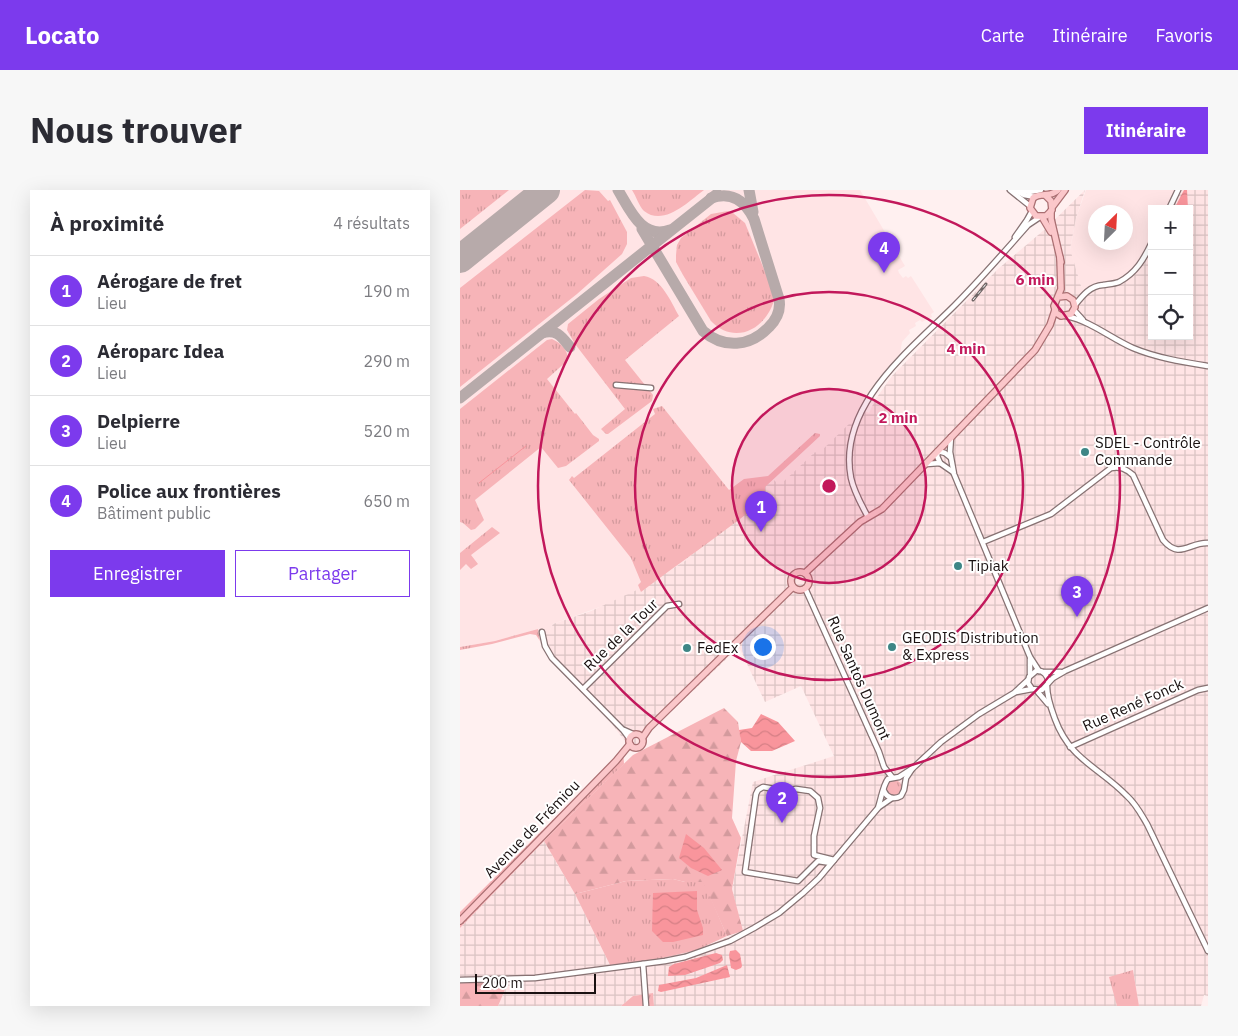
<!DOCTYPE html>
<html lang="fr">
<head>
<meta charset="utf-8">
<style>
	:root { --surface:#fff; --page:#f7f7f7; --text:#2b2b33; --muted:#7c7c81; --line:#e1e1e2; --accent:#7c3aed }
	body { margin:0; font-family:"IBM Plex Sans",sans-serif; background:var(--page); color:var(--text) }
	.controls { position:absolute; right:15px; top:15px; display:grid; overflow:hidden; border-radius:0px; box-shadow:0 5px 20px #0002 }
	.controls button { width:45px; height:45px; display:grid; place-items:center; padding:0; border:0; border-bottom:1px solid var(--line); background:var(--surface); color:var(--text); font:25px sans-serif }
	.compass { position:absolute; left:628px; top:15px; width:45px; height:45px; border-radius:50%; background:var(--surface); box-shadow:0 5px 20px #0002; rotate:24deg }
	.scale { position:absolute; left:15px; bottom:12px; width:121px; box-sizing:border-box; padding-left:5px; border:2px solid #191111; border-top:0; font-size:14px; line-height:18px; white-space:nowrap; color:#191111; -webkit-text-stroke:4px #fff; paint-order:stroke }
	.you { position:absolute; left:302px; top:456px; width:18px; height:18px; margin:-12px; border:4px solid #fff; border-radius:50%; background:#1a73e8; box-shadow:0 0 0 8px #1a73e833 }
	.badge { display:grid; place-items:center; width:32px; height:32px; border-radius:50%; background:var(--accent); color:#fff; font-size:16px; font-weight:700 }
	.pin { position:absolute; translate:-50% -41px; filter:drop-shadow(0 1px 2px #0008) }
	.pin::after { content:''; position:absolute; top:26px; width:18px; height:15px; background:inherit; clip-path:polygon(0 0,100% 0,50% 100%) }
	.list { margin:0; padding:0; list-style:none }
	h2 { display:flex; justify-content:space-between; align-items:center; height:65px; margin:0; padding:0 20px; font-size:21px }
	h2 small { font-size:16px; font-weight:400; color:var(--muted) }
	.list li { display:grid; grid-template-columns:32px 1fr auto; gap:15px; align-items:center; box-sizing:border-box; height:70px; padding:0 20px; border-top:1px solid var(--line) }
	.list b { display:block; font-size:19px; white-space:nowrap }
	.list p { margin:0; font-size:16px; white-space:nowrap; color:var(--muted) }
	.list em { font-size:16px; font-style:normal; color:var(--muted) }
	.actions { display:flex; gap:10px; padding:15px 20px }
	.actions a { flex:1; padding:11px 0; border:1px solid var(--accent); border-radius:0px; text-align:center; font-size:18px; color:var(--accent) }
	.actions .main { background:var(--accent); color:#fff }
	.icon { flex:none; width:28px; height:28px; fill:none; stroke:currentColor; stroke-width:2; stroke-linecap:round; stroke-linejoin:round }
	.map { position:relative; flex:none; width:748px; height:816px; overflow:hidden; border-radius:0px }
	header { display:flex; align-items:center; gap:30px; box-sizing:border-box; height:70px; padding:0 25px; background:var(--accent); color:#fff }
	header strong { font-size:24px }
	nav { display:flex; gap:28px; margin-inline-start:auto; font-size:18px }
	.intro { display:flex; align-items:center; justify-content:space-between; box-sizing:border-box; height:120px; padding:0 30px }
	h1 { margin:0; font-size:35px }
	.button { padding:12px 22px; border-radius:0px; background:var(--accent); color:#fff; font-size:18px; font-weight:700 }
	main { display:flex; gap:30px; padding:0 30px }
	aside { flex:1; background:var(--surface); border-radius:0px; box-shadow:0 5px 20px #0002 }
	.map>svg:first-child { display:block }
</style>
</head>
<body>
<header>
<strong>Locato</strong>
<nav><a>Carte</a><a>Itinéraire</a><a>Favoris</a></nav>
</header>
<div class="intro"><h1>Nous trouver</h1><a class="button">Itinéraire</a></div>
<main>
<aside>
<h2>À proximité<small>4 résultats</small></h2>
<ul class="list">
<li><span class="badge">1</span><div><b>Aérogare de fret</b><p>Lieu</p></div><em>190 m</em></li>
<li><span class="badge">2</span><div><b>Aéroparc Idea</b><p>Lieu</p></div><em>290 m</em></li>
<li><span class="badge">3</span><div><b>Delpierre</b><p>Lieu</p></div><em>520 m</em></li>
<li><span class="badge">4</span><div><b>Police aux frontières</b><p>Bâtiment public</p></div><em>650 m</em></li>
</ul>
<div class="actions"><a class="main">Enregistrer</a><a>Partager</a></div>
</aside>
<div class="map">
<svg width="748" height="816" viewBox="0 0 748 816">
	<defs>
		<pattern id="industrial-grid" width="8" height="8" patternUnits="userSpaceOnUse" patternTransform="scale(1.25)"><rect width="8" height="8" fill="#ffe4e5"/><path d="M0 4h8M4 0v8" fill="none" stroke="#dac3c3"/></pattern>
		<pattern id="grass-tufts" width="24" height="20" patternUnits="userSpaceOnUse" patternTransform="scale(1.25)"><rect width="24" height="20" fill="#f7b4b8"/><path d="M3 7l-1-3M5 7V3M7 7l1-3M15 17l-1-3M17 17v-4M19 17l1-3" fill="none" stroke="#d39a9d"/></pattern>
		<pattern id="forest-firs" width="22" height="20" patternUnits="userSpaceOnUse" patternTransform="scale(1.25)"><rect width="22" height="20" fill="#f7b4b8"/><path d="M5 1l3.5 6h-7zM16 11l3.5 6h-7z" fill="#d39a9d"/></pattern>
		<pattern id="water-waves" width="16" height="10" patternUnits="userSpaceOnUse" patternTransform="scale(1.25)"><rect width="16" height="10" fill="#f9959c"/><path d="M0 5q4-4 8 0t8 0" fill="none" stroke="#d57f85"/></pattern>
	</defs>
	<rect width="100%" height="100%" fill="#fff0f0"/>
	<g fill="#ffe4e5" fill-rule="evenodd">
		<path d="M 0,0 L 400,0 L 445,76 L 438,80 L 439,83 L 443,88 L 446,86 L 448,88 L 451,86 L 474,122 L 471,124 L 472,127 L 462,132 L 460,130 L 455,133 L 456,136 L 449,140 L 450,143 L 442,152 L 440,164 L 417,190 L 393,232 L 388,295 L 355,262 L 322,294 L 317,293 L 313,289 L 305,309 L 225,371 L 202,385 L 181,402 L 93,434 L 89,442 L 80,442 L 78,439 L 35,451 L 0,457 Z"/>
		<path d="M 626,0 L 722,0 L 711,19 L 692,19 L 692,57 L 678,79 L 664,91 L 636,99 L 631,105 L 621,96 L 610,60 L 616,28 ZM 636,22 L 666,22 L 666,52 L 636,52 Z"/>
	</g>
	<path fill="url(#industrial-grid)" d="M 625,0 L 616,28 L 610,59 L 621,96 L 631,105 L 636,99 L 642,96 L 664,91 L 678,79 L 692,57 L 692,146 L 729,146 L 729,19 L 711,19 L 722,0 L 748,0 L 748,806 L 744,805 L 741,816 L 679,816 L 673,780 L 656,810 L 657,816 L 194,816 L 193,803 L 173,806 L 161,816 L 38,816 L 48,793 L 47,786 L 0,788 L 0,738 L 84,651 L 115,704 L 150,775 L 237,760 L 282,741 L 272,699 L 293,592 L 374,566 L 341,496 L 305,512 L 279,457 L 176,555 L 164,550 L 146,526 L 88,466 L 80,451 L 80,442 L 89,442 L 93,434 L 131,421 L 179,399 L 181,402 L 202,385 L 225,371 L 313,289 L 317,293 L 322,293 L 355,262 L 358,264 L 392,231 L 393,232 L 400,219 L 409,223 L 415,210 L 432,186 L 538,79 L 584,40 Z"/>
	<g fill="url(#grass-tufts)">
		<path d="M 0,0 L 49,0 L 0,39 Z"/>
		<path d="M 125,0 L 139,1 L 148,11 L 150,10 L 167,42 L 167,54 L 162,64 L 117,104 L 0,197 L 0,98 Z"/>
		<path d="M 172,0 L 244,0 C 229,11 204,37 184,21 C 179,16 176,6 172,0 Z"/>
		<path d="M 268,21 L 273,23 L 285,33 L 315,106 C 309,137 276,157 251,131 L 223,85 L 216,72 L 216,65 L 217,55 L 221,48 L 251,24 Z"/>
		<path d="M 184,86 C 202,89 211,112 219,126 L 165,170 L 193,205 L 192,211 L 148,244 L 146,244 L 141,239 L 165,219 L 115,154 L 107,140 L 108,134 L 139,109 L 171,88 Z"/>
		<path d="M 92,149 C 101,153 108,160 108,170 L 87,189 L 115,224 L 116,223 L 133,245 L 139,249 L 139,251 L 106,276 L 98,278 L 81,257 L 15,310 L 24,330 L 15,339 L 11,340 L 3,333 L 0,332 L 0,219 L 87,150 Z"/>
		<path d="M 202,216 L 269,300 L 284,289 L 308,286 L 355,243 L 360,244 L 360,246 L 305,297 L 305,309 C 265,342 222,371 181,402 L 178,395 L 181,392 L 171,368 L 109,290 L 112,286 L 114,288 L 195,224 L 193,219 Z"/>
		<path d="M 32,337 L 40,343 L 11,365 L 18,374 L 11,379 L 6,374 L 0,380 L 0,363 Z"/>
		<path d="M 78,439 L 80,451 L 76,445 L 70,444 L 32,454 L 0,460 L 0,457 L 35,451 Z"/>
		<path d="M 163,560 L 164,574 L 84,651 L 0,738 L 0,722 Z"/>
		<circle cx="434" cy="598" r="8"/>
		<path d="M 213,689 L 225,692 L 244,692 L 267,746 L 237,760 L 189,771 L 150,775 L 115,704 L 166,691 Z"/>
		<path d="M 673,780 L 679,816 L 657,816 L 649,787 Z"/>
		<path d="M 193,803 L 194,816 L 161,816 L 173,806 Z"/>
	</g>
	<g fill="url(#forest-firs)">
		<path d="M 264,518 L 278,532 L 281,552 L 276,571 L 272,628 L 281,648 L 272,699 L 283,741 L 267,746 L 243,692 L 225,692 L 213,689 L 166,691 L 115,704 L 84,651 L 173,565 Z"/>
		<path d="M 47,786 L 48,793 L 38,816 L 0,816 L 0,788 Z"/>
	</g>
	<g fill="url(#water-waves)">
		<path d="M 724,0 L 727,0 L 728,19 L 714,19 Z"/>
		<path d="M 301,524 L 318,532 L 335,551 L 312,561 L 291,561 L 281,552 L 279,540 L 292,538 Z"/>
		<path d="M 226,644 L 244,658 L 262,680 L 248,686 L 231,678 L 219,668 Z"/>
		<path d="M 237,701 L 237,720 L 243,738 L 243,745 L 213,752 L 203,752 L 192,741 L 193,703 Z"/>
		<path d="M 276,760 L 280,764 L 282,776 L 281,778 L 276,780 L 271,778 L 269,765 L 270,761 Z"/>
		<path d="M 256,763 L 262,765 L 263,770 L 260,773 L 225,785 L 208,786 L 209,777 L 214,774 Z"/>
		<path d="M 267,775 L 270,787 L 201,802 L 198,801 L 199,795 L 236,788 Z"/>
	</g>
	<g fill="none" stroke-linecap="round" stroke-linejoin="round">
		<path stroke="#f9959c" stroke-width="1" d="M 19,293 L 66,256"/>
		<g stroke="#b7aaaa" stroke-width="11">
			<path d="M 158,0 C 170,20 182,50 210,40"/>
			<path d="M 289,0 L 293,22"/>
			<path d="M 182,39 L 243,141 C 264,159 290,157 309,137 C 317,129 321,120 319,109 L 294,29 C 285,11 272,1 251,8"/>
			<path d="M 82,143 C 96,138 102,147 110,157"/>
			<path d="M 0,208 L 257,4"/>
		</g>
		<path stroke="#b7aaaa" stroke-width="28" d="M 0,69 L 86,0"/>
		<g stroke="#877273" stroke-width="7">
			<g id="minor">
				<path d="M 550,0 L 570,16"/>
				<path d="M 555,0 L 564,5 L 575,7"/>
				<path d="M 561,0 L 569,2 L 581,0"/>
				<path d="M 709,19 L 718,0"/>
				<path d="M 555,47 L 567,30 L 572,21"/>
				<path d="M 615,115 C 623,105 630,96 643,95 C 649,94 654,94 659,92 C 676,83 684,69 692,52"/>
				<path d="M 614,120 L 623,130"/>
				<path d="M 606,126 C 631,131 650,148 673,158 C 697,168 723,172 748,176"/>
				<path d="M 156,195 L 191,198"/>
				<path d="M 491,247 L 490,262 L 494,284 L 570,467 L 579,481"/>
				<path d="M 480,273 L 477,266 L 478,261 L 485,263 L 490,267"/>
				<path d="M 467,274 L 480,273 L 493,282"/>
				<path d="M 408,327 C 401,314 394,302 391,288 C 377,216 449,161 494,116 C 520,90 544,62 568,35 L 580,27"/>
				<path d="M 523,352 L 591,324 L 651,278 C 660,276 666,279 673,285 L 703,350 C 720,370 729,352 748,353"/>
				<path d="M 345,398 L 419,562 L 424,577 L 432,587"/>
				<path d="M 82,442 L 85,456 L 92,468 L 163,540 L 169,548"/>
				<path d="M 570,469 L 570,484"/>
				<path d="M 584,482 L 601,482"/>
				<path d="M 588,492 C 588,485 583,480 576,481 L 569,487 L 568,493 L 572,499 L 582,500 L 593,488 L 605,481 L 748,418"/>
				<path d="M 587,496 C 587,508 591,518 595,529 C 610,570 639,577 667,606 C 676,614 681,624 687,634 L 748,761"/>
				<path d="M 123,499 L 207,416 L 219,414"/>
				<path d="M 577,501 L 588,514"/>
				<path d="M 556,502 L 572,499"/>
				<path d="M 164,540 L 173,544"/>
				<path d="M 610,557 L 738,500 L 748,498"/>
				<path d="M 424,601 C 427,608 434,610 441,606 L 444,600 L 446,588 L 452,579"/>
				<path d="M 419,617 L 432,608"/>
				<path d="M 371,673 L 358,671 L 338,691 L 285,682 L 296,604 L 298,600 L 303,597 L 326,601 L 336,599 L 350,601 L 358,608 L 360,618 L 354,646 L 354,665 L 374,670"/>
				<path d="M 183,774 L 186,816"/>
				<path d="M 0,790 L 75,788 L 205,771 L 225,767 L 270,751 L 294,738 L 319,723 L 343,703 L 359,688 L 418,618 C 421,609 423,595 428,589 L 439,587 L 453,578 L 481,552 L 519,524 L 554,503 L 568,490"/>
			</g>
		</g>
		<g stroke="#aa6f72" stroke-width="8">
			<g id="major">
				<path d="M 585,5 L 591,11 L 592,20 L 586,26 L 576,26 L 570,18 L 573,8 C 581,2 590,8 598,0"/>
				<path d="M 593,16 L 605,0"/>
				<path d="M 591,21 L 591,29 L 601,72"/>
				<path d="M 582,27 L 591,42"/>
				<path d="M 598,107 L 607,106 L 613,110 L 615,117 L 611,124 L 601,126 L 596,123 L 594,116 L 601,99 L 600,68"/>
				<path d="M 478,261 L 575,160 L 590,135 L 595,120"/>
				<circle cx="340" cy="391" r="9"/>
				<path d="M 345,383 L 400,332 L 422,319 L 477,262"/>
				<circle cx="176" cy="551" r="7"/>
				<path d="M 183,547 L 189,538 L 333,397"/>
				<path d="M 0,731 L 156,571 L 170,554"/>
			</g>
		</g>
		<use href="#minor" stroke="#fff" stroke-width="4.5"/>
		<use href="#major" stroke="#fbc7ca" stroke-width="5.5"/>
		<g stroke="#6f6565" stroke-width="3">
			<path id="rail" d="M 513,110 L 526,94"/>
		</g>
		<use href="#rail" stroke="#fff" stroke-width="1" stroke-dasharray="4" stroke-linecap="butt"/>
	</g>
	<circle cx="369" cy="296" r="97" fill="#c2185b" fill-opacity=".12"/>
	<g fill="none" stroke="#c2185b" stroke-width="2.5">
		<circle cx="369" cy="296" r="97"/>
		<circle cx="369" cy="296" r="194"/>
		<circle cx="369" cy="296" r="291"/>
	</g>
	<g fill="#3e8686" stroke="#fff" stroke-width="2">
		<circle cx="625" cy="262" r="5"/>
		<circle cx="498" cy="376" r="5"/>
		<circle cx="432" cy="457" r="5"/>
		<circle cx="227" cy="458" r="5"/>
	</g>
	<g text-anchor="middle" stroke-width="4" stroke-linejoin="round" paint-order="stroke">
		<g font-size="15" fill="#191111" stroke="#fff" text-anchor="start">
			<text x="635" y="258">SDEL - Contrôle<tspan x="635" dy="17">Commande</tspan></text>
			<text x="508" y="381">Tipiak</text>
			<text x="442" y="453">GEODIS Distribution<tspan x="442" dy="17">&amp; Express</tspan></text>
			<text x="237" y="463">FedEx</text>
		</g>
		<g font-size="15" fill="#191111" stroke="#fff">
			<text transform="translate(161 445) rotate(-44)" y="5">Rue de la Tour</text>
			<text transform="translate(399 488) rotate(66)" y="5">Rue Santos Dumont</text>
			<text transform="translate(673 515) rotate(-24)" y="5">Rue René Fonck</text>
			<text transform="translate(72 639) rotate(-46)" y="5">Avenue de Frémiou</text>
		</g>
	</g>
	<circle cx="369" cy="296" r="8" fill="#c2185b" stroke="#fff" stroke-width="2.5"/>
	<g font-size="15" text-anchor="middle" font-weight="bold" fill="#c2185b" stroke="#fff" stroke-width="4" stroke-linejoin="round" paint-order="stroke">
		<text x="575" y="95">6 min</text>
		<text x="506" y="164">4 min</text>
		<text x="438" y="233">2 min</text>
	</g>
</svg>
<div class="controls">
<button>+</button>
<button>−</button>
<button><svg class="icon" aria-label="locate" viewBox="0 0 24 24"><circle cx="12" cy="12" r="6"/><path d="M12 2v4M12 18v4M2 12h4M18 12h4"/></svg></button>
</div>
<svg class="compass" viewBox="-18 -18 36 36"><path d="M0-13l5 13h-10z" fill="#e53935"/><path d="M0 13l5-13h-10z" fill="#7c7c81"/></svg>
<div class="scale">200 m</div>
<div class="you"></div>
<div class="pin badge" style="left:301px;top:342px">1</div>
<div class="pin badge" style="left:322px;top:633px">2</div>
<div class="pin badge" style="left:617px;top:427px">3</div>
<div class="pin badge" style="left:424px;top:83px">4</div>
</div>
</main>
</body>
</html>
